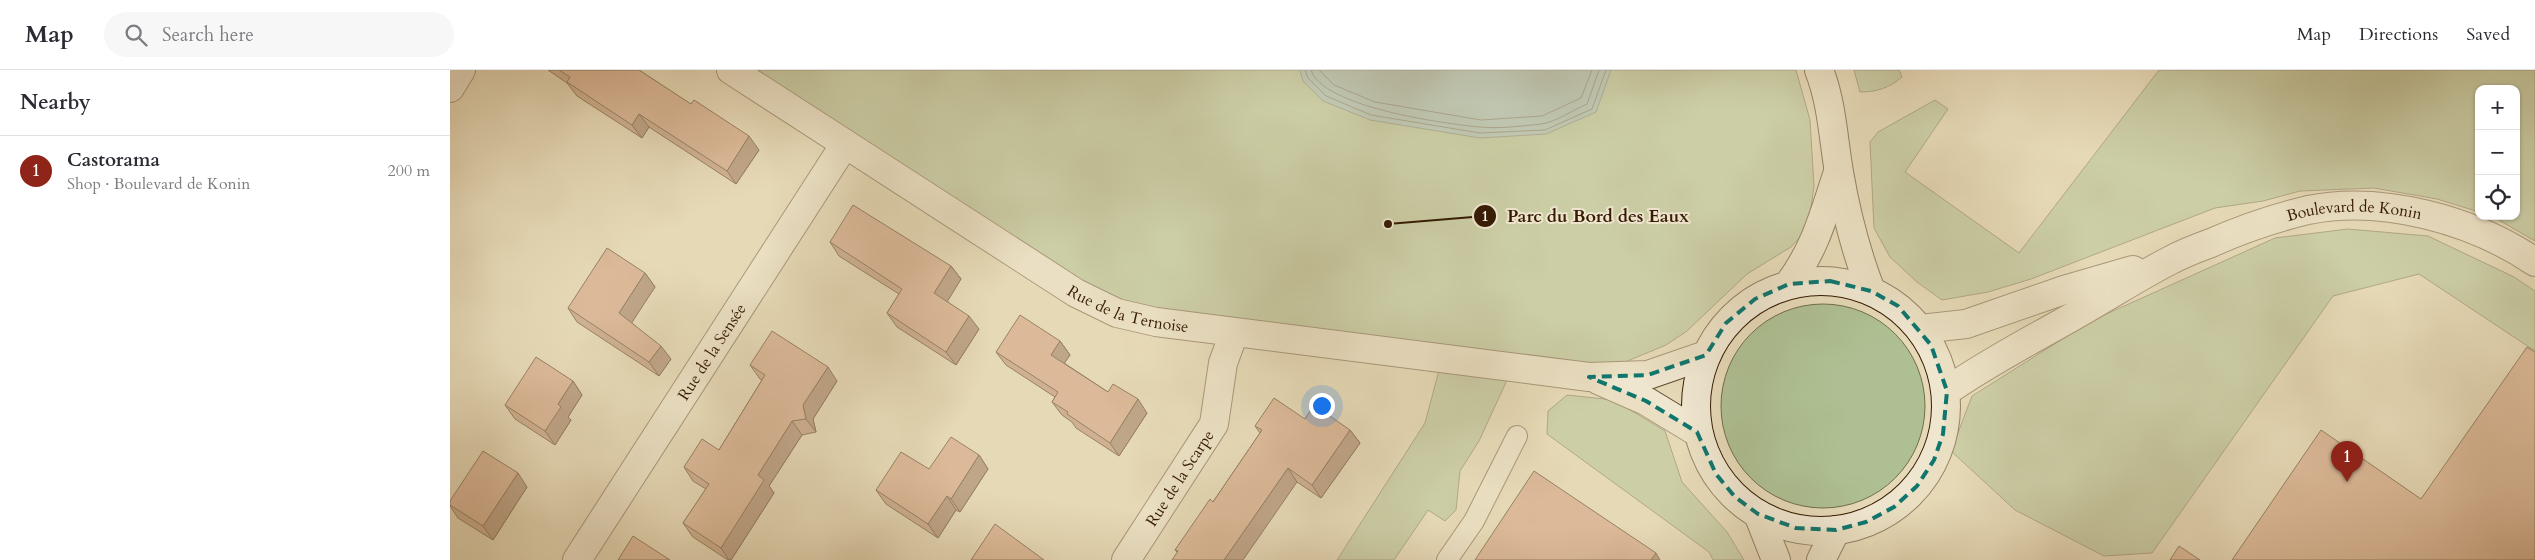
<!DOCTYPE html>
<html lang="en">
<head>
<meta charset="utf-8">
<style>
	:root { --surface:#fff; --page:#f7f7f7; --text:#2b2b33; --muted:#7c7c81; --line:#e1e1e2; --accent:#8f2418 }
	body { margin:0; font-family:Cardo,serif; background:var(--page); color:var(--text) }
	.controls { position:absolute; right:15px; top:15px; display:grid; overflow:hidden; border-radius:10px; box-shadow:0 1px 4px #0004 }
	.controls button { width:45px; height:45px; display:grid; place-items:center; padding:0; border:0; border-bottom:1px solid var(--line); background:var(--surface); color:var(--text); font:25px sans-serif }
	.you { position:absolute; left:871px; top:335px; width:18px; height:18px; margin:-12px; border:4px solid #fff; border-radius:50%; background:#1a73e8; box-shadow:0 0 0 8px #1a73e833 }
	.badge { display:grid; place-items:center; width:32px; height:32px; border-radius:50%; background:var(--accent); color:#fff; font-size:16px; font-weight:700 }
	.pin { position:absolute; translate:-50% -41px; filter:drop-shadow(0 1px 2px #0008) }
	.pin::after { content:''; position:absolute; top:26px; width:18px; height:15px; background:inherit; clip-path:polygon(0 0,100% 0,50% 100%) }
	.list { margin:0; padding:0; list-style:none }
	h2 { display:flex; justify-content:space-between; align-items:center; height:65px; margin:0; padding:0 20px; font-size:21px }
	h2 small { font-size:16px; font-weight:400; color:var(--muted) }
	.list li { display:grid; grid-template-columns:32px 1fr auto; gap:15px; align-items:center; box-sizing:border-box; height:70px; padding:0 20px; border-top:1px solid var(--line) }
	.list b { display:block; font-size:19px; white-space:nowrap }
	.list p { margin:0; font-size:16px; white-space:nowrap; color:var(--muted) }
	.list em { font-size:16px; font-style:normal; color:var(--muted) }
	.icon { flex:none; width:28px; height:28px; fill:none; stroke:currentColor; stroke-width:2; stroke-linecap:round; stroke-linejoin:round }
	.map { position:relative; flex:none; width:2085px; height:490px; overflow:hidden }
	header { display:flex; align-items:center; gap:30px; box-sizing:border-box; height:70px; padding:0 25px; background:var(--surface); border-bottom:1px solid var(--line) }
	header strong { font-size:24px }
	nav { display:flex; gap:28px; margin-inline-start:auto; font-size:18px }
	.search { width:350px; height:45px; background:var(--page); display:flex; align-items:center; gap:12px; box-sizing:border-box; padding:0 18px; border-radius:28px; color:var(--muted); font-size:19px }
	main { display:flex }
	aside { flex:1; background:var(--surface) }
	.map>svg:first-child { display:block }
</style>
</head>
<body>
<header>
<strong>Map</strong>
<div class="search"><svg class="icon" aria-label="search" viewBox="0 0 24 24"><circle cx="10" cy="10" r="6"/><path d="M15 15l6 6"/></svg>Search here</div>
<nav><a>Map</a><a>Directions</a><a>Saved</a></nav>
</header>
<main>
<aside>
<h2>Nearby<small></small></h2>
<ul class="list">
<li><span class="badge">1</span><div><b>Castorama</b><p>Shop · Boulevard de Konin</p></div><em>200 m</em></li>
</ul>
</aside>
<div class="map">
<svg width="2085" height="490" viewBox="0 0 2085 490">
	<rect width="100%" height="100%" fill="#e6d9b7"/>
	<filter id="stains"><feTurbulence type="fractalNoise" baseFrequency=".004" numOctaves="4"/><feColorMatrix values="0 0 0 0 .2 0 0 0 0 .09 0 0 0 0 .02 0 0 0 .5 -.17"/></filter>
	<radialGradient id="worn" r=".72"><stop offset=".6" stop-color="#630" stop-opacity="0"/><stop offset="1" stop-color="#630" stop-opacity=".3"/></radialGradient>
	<g fill="#aec093" stroke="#726d4b">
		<path d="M 281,0 L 1346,0 L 1360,50 L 1364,116 L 1360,144 L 1353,164 L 1341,177 L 1297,204 L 1237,261 L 1216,275 L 1139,307 L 1063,297 L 1029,371 L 1010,401 L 1006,440 L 995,451 L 978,440 L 944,490 L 887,490 L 975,353 L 992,289 L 667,243 Z"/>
		<path d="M 1404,0 L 1449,0 L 1452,7 C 1439,18 1427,22 1410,22 Z"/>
		<path d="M 1709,0 L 2085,0 L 2085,171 L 2042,146 L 2066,146 L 2066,19 L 2029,19 L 2029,142 L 1987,129 L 1924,118 L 1850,121 L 1813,131 L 1765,138 L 1581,209 L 1538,222 L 1492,230 L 1467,212 L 1440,187 L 1424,158 L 1420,72 L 1428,62 L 1485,30 L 1498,39 L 1455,102 L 1569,183 Z"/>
		<path d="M 1898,159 L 1978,166 L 2064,207 L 2085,221 L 2085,281 L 1969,204 L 1883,226 L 1702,483 L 1654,486 L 1565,440 L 1501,381 L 1522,326 L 1641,251 L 1825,168 Z"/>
		<circle cx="1373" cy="336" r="102"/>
		<path d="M 1117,325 L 1164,330 L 1215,361 L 1232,412 L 1277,462 L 1294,490 L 1263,490 L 1259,482 L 1097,364 L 1098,341 Z"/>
	</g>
	<path fill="#97b9b3" stroke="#70796d" d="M 850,0 L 1161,0 L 1146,42 L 1096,64 L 1030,68 L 920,50 L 873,31 L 853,11 Z"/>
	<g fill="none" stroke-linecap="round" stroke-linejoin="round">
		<g stroke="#666a5b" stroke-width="1">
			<path d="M 855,0 L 858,8 L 876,26 L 921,45 L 1030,63 L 1095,60 L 1142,39 L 1156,0"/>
			<path d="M 861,0 C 872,37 995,54 1030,57 C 1049,59 1072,56 1091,54 C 1106,52 1123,40 1137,34 L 1149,0"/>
			<path d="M 869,0 L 884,15 L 925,32 L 1031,50 L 1092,46 L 1131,28 L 1142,0"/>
		</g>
		<g stroke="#624a30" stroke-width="22">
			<path id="lane" d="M 997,490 L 1024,451 L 1067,366"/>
		</g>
		<g stroke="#624a30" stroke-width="30">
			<g id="street">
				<path id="s1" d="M 281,0 L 626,223 L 667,243 L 706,252 L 1139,307 L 1198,305 L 1256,285"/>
				<path d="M 0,18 L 11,0"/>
				<path d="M 1470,259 L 1516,254 L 1614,220 L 1683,200"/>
				<path d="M 1148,310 L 1196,331 L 1247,362"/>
				<path id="s2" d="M 1497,321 C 1541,290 1588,267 1634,240 C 1662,224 1690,206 1719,191 C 1732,184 1747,178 1761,173 C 1792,159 1825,148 1858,140 C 1933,125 2023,150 2085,192"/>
				<path id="s3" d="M 127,490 L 395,74"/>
				<path id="s4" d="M 676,490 L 764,354 L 773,293 L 784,263"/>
			</g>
		</g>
		<g stroke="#361a03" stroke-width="30">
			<g id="secondary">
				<path d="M 1369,0 C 1382,33 1383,67 1389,102 C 1396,143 1406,182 1421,221"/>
				<circle cx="1371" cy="336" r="125"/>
				<path d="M 1339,214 C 1367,175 1373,146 1388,102"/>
				<path d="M 1308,444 L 1326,490"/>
				<path d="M 1371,490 L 1386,460"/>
			</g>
		</g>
		<use href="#lane" stroke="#efe6d0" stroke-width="20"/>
		<use href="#street" stroke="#efe6d0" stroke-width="28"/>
		<use href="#secondary" stroke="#efe6d0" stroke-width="28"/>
	</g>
	<g fill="#b38165" stroke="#361a03">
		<path d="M 98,0 L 189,0 L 309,80 L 286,114 L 199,57 L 192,68 L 127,26 L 117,13 Z"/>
		<path d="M 380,172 L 501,196 L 511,209 L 497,231 L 529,259 L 506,295 L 447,257 L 437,243 L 449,224 L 389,186 Z"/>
		<path d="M 195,203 L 205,217 L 181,252 L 221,289 L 209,306 L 127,252 L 118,238 Z"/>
		<path d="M 610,271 L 620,285 L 614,293 L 658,322 L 697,343 L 669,386 L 626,358 L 622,352 L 612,345 L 602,332 L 605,327 L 556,295 L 546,282 Z"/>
		<path d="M 300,295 L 387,311 L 363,349 L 366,362 L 352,365 L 319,416 L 324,423 L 281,490 L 278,490 L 243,467 L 233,453 L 256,419 L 243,411 L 234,397 L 269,380 L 312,310 L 310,309 Z"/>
		<path d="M 123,311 L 132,325 L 118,347 L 121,350 L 105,375 L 65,349 L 55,335 Z"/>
		<path d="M 855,349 L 900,360 L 910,373 L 871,428 L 847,412 L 727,482 L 725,480 L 763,432 L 810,363 L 805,356 Z"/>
		<path d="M 529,385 L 538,399 L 510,442 L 506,440 L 488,468 L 436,434 L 426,420 L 479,399 Z"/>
		<path d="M 77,417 L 43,470 L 8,448 L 0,436 L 0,431 Z"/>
	</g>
	<g fill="#926953" stroke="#361a03">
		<path d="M 189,44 L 199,57 L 192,68 L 182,55 Z"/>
		<path d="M 299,66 L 309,80 L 286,114 L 277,101 Z"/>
		<path d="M 501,196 L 511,209 L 494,237 L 484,223 Z"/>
		<path d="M 195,203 L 205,217 L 179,257 L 169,243 Z"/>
		<path d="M 519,246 L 529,259 L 506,295 L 496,282 Z"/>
		<path d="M 610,271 L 620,285 L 611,298 L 601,285 Z"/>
		<path d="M 211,276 L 221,289 L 209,306 L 199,292 Z"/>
		<path d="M 378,297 L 387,311 L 363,349 L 366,362 L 356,349 L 353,335 Z"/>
		<path d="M 123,311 L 132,325 L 118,347 L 121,350 L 105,375 L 95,361 L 108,334 Z"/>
		<path d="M 688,329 L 697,343 L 669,386 L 660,373 Z"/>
		<path d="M 342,351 L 352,365 L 319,416 L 324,423 L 281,490 L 279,490 L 271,478 L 308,405 Z"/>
		<path d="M 900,360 L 910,373 L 871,428 L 862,415 Z"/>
		<path d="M 529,385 L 538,399 L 510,442 L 501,429 Z"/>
		<path d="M 838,398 L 847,412 L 793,490 L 774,490 Z"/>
		<path d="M 68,403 L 77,417 L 43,470 L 33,456 Z"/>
		<path d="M 497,426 L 506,440 L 488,468 L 478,454 Z"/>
		<path d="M 1206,483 L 1210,490 L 1201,490 Z"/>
	</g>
	<g fill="#d09676" stroke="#361a03">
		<path d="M 109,0 L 189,0 L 241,34 L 244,30 L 299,66 L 277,101 L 189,44 L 182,55 L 117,12 L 120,7 Z"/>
		<path d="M 403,135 L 501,196 L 484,223 L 519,246 L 496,282 L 437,243 L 452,219 L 380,172 Z"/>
		<path d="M 157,178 L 195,203 L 169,243 L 211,276 L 199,292 L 118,238 Z"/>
		<path d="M 570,245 L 610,271 L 601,285 L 658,322 L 663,314 L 688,329 L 660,373 L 617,344 L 618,342 L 602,332 L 608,322 L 546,282 Z"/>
		<path d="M 322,261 L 378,297 L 353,335 L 356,349 L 342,351 L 308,405 L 314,410 L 271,478 L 233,453 L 259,414 L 234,397 L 252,369 L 269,380 L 315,305 L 300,295 Z"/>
		<path d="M 2077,277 L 2085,282 L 2085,490 L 1782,490 L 1871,360 L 1971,429 Z"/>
		<path d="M 86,287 L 123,311 L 108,334 L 111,337 L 95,361 L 55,335 Z"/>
		<path d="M 824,328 L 855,349 L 864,335 L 900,360 L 862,415 L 838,398 L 774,490 L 722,490 L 728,481 L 725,480 L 760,429 L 763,432 L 812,360 L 805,356 Z"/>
		<path d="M 501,367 L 529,385 L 501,429 L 497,426 L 478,454 L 426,420 L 451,382 L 479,399 Z"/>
		<path d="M 33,381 L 68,403 L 33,456 L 0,435 L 0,431 Z"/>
		<path d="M 1084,401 L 1206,483 L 1201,490 L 1025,490 Z"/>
		<path d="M 545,454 L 594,490 L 521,490 Z"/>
		<path d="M 183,466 L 220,490 L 168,490 Z"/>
		<path d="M 1729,476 L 1750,490 L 1720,490 Z"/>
	</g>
	<path d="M0 0H2085V490H0ZM 1380,211 L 1421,221 L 1448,236 L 1481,275 L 1497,321 L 1493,364 L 1484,390 L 1467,416 L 1444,437 L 1416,452 L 1386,460 L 1346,458 L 1308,444 L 1285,427 L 1266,404 L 1247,362 L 1196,331 L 1139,307 L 1198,305 L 1256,285 L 1276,253 L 1305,229 L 1339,214 Z" fill="#e6d9b7" fill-opacity=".55" fill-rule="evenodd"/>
	<path fill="none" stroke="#0f766e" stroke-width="4" stroke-dasharray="10 6" stroke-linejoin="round" d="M 1380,211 L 1421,221 L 1448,236 L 1481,275 L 1497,321 L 1493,364 L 1484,390 L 1467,416 L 1444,437 L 1416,452 L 1386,460 L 1346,458 L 1308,444 L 1285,427 L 1266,404 L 1247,362 L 1196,331 L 1139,307 L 1198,305 L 1256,285 L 1276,253 L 1305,229 L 1339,214 Z"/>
	<g text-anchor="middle" stroke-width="4" stroke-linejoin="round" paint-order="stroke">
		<g font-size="16" fill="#361a03" stroke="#efe6d0">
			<text dy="6" stroke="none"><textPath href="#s2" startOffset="452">Boulevard de Konin</textPath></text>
			<text dy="6" stroke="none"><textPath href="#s1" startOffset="466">Rue de la Ternoise</textPath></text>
			<text dy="6" stroke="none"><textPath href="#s3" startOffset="248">Rue de la Sensée</textPath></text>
			<text dy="6" stroke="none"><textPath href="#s4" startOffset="98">Rue de la Scarpe</textPath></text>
		</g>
	</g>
	<path fill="none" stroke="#361a03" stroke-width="2" d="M938 154L1035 146"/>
	<g fill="#361a03" stroke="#efe6d0" stroke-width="2">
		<circle cx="938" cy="154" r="5"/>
		<circle cx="1035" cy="146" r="12"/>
	</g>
	<g font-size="15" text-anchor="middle" font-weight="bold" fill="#fff">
		<text x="1035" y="151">1</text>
	</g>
	<g font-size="18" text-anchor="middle" font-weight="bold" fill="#361a03" stroke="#efe6d0" stroke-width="4" stroke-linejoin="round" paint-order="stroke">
		<text x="1148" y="152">Parc du Bord des Eaux</text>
	</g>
	<rect width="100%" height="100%" filter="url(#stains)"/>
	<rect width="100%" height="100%" fill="url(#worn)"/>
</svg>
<div class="controls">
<button>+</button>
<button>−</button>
<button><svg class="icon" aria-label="locate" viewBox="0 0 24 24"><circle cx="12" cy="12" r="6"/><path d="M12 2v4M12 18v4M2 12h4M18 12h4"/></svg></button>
</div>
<div class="you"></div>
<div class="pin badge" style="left:1897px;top:412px">1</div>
</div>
</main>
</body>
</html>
